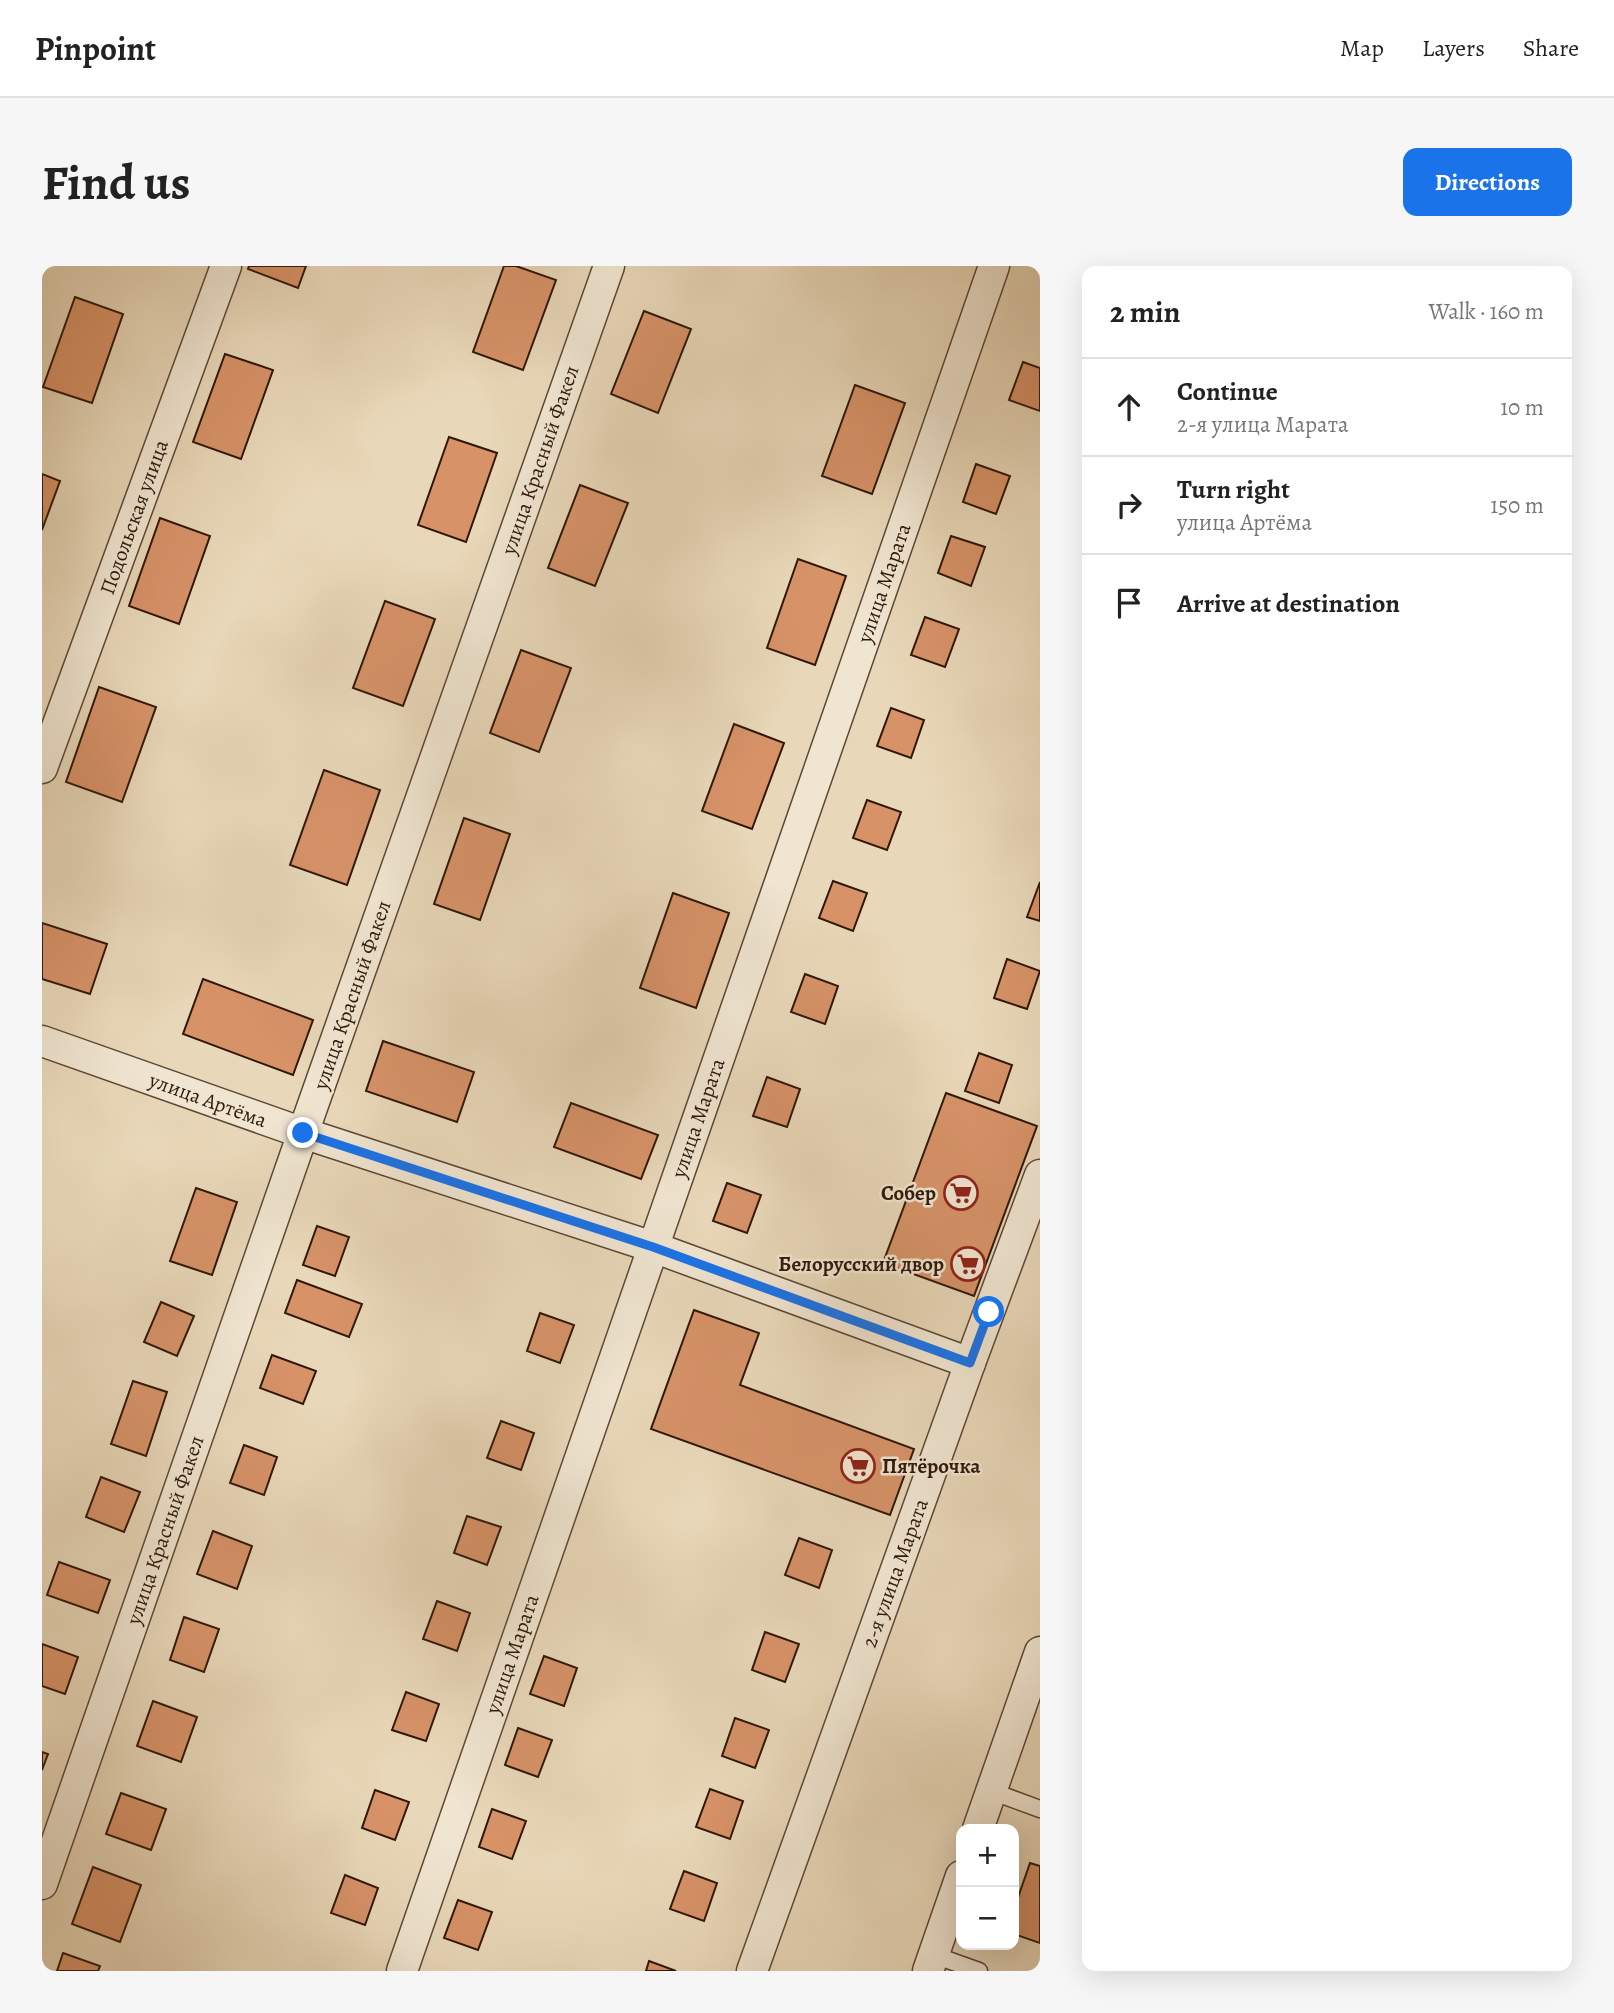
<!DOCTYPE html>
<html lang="en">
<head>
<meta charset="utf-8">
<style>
	:root { --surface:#fff; --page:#f6f6f6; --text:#222; --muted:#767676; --line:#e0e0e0; --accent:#1a73e8 }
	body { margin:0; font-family:Alegreya,serif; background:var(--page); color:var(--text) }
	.controls { position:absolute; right:21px; bottom:21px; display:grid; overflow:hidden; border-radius:14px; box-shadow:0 7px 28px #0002 }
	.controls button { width:63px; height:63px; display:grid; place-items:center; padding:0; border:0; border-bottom:2px solid var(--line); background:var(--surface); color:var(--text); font:35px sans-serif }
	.stop { position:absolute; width:21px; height:21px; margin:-16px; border:5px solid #1a73e8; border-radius:50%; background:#fff }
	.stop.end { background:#1a73e8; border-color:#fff; box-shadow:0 2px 7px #0008 }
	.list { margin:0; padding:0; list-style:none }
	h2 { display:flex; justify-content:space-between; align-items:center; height:91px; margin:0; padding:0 28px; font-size:30px }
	h2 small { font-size:23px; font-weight:400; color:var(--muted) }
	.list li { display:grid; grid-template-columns:46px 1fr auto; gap:21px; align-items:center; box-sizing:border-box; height:98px; padding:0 28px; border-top:2px solid var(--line) }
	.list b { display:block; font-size:26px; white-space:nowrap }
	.list p { margin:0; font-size:23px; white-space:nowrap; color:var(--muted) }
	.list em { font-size:23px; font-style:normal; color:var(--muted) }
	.icon { flex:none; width:38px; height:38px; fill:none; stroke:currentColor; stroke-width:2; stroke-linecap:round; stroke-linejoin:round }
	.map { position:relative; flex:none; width:998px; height:1705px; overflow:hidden; border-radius:14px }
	header { display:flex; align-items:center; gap:42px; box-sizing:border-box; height:98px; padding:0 35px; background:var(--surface); border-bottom:2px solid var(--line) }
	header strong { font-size:33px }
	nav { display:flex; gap:38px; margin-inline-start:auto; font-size:24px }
	.intro { display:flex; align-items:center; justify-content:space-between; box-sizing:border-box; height:168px; padding:0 42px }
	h1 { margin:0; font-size:49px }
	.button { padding:18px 32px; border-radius:14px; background:var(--accent); color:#fff; font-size:24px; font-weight:700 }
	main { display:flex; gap:42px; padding:0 42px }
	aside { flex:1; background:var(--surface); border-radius:14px; box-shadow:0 7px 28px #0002 }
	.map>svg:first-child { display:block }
</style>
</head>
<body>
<header>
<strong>Pinpoint</strong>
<nav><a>Map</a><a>Layers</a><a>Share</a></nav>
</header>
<div class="intro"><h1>Find us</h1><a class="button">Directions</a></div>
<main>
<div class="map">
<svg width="998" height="1705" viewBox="0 0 998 1705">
	<rect width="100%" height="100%" fill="#e8d7b8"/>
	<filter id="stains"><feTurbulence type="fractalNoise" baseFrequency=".00286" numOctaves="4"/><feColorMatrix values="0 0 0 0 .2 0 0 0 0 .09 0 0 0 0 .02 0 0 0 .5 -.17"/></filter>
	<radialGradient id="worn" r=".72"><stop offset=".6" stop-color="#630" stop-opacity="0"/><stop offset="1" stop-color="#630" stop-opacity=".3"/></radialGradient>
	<g fill="#d79268" stroke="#2f180a" stroke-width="2">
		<path d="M 207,0 L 264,0 L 256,22 L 206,3 Z"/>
		<path d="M 462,0 L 474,0 L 514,14 L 481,104 L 431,86 Z"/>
		<path d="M 33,31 L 81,48 L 50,137 L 1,121 Z"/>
		<path d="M 602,45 L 649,63 L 616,147 L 569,128 Z"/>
		<path d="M 183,88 L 231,104 L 199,193 L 151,176 Z"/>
		<path d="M 981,96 L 998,102 L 998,145 L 967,134 Z"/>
		<path d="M 813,119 L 863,137 L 830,228 L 780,210 Z"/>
		<path d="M 407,171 L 455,187 L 424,276 L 376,259 Z"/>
		<path d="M 934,198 L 968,210 L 954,248 L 921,236 Z"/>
		<path d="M 0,208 L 18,215 L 0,264 Z"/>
		<path d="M 538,219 L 586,237 L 553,320 L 506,302 Z"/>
		<path d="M 118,252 L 168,270 L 137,358 L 87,340 Z"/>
		<path d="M 909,270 L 943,281 L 929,320 L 896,307 Z"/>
		<path d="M 756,293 L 804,310 L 773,399 L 725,382 Z"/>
		<path d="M 343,335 L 393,353 L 361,440 L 311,422 Z"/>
		<path d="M 883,351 L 917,363 L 903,401 L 869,389 Z"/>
		<path d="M 479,384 L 529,402 L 497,486 L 448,467 Z"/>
		<path d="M 57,421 L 114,441 L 80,536 L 24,516 Z"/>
		<path d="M 849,442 L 882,454 L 869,492 L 835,480 Z"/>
		<path d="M 692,458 L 742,477 L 710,563 L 660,545 Z"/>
		<path d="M 282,504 L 338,524 L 305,619 L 248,599 Z"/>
		<path d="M 825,534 L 859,546 L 845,584 L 811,572 Z"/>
		<path d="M 422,552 L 468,568 L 438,654 L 392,638 Z"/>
		<path d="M 791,615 L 825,627 L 811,665 L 777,652 Z"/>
		<path d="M 998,616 L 998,655 L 985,651 Z"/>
		<path d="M 631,627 L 687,647 L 654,742 L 598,722 Z"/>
		<path d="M 0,657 L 65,678 L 48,728 L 0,713 Z"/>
		<path d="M 965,693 L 998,705 L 985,743 L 952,732 Z"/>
		<path d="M 763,708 L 796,720 L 783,758 L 749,746 Z"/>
		<path d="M 161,713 L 271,754 L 251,809 L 141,768 Z"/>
		<path d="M 341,775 L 432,806 L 415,856 L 324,825 Z"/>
		<path d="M 937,787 L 970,799 L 957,837 L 923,825 Z"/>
		<path d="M 725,811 L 758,823 L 745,861 L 711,850 Z"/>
		<path d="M 904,827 L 995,860 L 932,1030 L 841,997 Z"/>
		<path d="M 529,837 L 616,869 L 599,913 L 512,881 Z"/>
		<path d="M 685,917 L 719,929 L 705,967 L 671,955 Z"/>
		<path d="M 154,922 L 195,936 L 170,1009 L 128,995 Z"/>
		<path d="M 275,960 L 307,971 L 293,1010 L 261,999 Z"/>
		<path d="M 255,1014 L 320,1038 L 307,1071 L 243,1047 Z"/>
		<path d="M 119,1036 L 152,1050 L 135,1090 L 102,1076 Z"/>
		<path d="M 652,1044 L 717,1067 L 698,1119 L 872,1183 L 848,1249 L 609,1163 Z"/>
		<path d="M 498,1047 L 532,1059 L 518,1097 L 485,1085 Z"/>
		<path d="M 230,1089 L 274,1105 L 261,1138 L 218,1122 Z"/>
		<path d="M 91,1115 L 125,1126 L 104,1190 L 69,1178 Z"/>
		<path d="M 459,1155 L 492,1167 L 479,1204 L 445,1192 Z"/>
		<path d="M 202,1179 L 235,1191 L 222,1229 L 188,1217 Z"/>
		<path d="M 59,1211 L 98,1226 L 82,1266 L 44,1251 Z"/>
		<path d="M 425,1250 L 459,1261 L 445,1299 L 412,1287 Z"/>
		<path d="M 171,1265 L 210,1280 L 195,1323 L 155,1308 Z"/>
		<path d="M 757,1272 L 790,1284 L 777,1322 L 743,1309 Z"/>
		<path d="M 17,1296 L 68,1314 L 56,1347 L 5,1329 Z"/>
		<path d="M 395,1335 L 428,1347 L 415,1385 L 381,1373 Z"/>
		<path d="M 142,1351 L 177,1363 L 162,1406 L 128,1394 Z"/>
		<path d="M 723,1366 L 757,1378 L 743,1416 L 710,1404 Z"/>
		<path d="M 0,1378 L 36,1391 L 23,1428 L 0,1420 Z"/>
		<path d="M 502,1390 L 535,1402 L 522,1440 L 488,1428 Z"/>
		<path d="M 364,1426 L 397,1438 L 384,1475 L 350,1464 Z"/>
		<path d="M 111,1435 L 155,1451 L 139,1496 L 95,1480 Z"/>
		<path d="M 693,1452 L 727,1464 L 713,1502 L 680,1490 Z"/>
		<path d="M 476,1462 L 510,1474 L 496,1511 L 463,1499 Z"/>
		<path d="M 0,1486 L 6,1488 L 0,1504 Z"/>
		<path d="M 668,1523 L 701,1535 L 688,1573 L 654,1561 Z"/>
		<path d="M 333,1524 L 367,1536 L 353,1574 L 320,1562 Z"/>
		<path d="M 79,1527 L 124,1543 L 109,1584 L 64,1568 Z"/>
		<path d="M 450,1543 L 484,1555 L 470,1593 L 437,1581 Z"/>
		<path d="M 988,1597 L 998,1600 L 998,1677 L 972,1668 L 972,1643 Z"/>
		<path d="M 51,1601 L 99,1619 L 78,1676 L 30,1658 Z"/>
		<path d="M 642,1605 L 675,1617 L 662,1655 L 628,1643 Z"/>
		<path d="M 303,1609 L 336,1622 L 323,1659 L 289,1647 Z"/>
		<path d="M 416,1634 L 450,1646 L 436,1684 L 402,1672 Z"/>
		<path d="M 21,1687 L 58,1700 L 56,1705 L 15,1705 Z"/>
		<path d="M 607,1695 L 634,1705 L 604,1705 Z"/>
	</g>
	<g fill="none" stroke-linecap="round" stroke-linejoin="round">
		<g stroke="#5d4836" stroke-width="19">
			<g id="service">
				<path d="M 949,1525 L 998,1543"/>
				<path d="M 892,1689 L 937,1705"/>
			</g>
		</g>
		<g stroke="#5d4836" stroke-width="33">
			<g id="minor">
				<path d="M 0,502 L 184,0"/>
				<path d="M 0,775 L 261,867 L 611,981 L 928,1097"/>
				<path d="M 936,1563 L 998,1386"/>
				<path d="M 0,1618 L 261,867 L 567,0"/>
				<path d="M 360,1705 L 952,0"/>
				<path d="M 710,1705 L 928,1097 L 998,909"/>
				<path d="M 886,1705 L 919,1610"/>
			</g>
		</g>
		<use href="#service" stroke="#f0e5d1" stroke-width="16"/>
		<use href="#minor" stroke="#f0e5d1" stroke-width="30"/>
	</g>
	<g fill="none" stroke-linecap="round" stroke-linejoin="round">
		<path stroke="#1a73e8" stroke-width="9" d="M 261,867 L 611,981 L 928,1097 L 947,1046"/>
	</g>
	<defs>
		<g id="supermarket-ring" transform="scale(1.75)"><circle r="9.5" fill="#f0e5d1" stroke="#8f2418" stroke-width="1.5"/><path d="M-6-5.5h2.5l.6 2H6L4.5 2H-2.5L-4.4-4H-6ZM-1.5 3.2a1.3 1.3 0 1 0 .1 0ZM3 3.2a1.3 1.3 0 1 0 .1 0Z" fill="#8f2418"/></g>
	</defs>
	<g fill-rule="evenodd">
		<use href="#supermarket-ring" x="919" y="927"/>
		<use href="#supermarket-ring" x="926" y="998"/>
		<use href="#supermarket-ring" x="816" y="1200"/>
	</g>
	<g text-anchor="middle" stroke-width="5" stroke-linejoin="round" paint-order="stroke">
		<g font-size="21" fill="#2f180a" stroke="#f0e5d1">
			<text transform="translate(498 194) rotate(-71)" y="7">улица Красный Факел</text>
			<text transform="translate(92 251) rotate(-70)" y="7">Подольская улица</text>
			<text transform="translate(842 317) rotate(-71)" y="7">улица Марата</text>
			<text transform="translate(310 729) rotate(-71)" y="7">улица Красный Факел</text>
			<text transform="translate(166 834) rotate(20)" y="7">улица Артёма</text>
			<text transform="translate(656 852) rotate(-71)" y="7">улица Марата</text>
			<text transform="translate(123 1264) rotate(-71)" y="7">улица Красный Факел</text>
			<text transform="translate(853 1307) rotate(-70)" y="7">2-я улица Марата</text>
			<text transform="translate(470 1388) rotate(-71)" y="7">улица Марата</text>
		</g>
		<g font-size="21" font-weight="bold" fill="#2f180a" stroke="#f0e5d1" text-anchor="end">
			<text x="894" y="934">Собер</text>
			<text x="902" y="1005">Белорусский двор</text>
			<text x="840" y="1207" text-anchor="start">Пятёрочка</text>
		</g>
	</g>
	<rect width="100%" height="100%" filter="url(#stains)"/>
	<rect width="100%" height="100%" fill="url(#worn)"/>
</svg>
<div class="controls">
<button>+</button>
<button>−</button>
</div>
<div class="stop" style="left:947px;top:1046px"></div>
<div class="stop end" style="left:261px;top:867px"></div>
</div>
<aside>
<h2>2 min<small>Walk · 160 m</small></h2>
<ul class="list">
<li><svg class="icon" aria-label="ahead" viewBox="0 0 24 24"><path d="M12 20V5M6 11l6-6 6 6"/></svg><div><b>Continue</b><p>2-я улица Марата</p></div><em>10 m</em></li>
<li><svg class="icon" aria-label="right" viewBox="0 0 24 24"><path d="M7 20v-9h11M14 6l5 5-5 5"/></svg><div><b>Turn right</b><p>улица Артёма</p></div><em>150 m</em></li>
<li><svg class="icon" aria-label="arrive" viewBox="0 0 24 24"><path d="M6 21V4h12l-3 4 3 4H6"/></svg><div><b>Arrive at destination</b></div></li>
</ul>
</aside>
</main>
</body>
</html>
